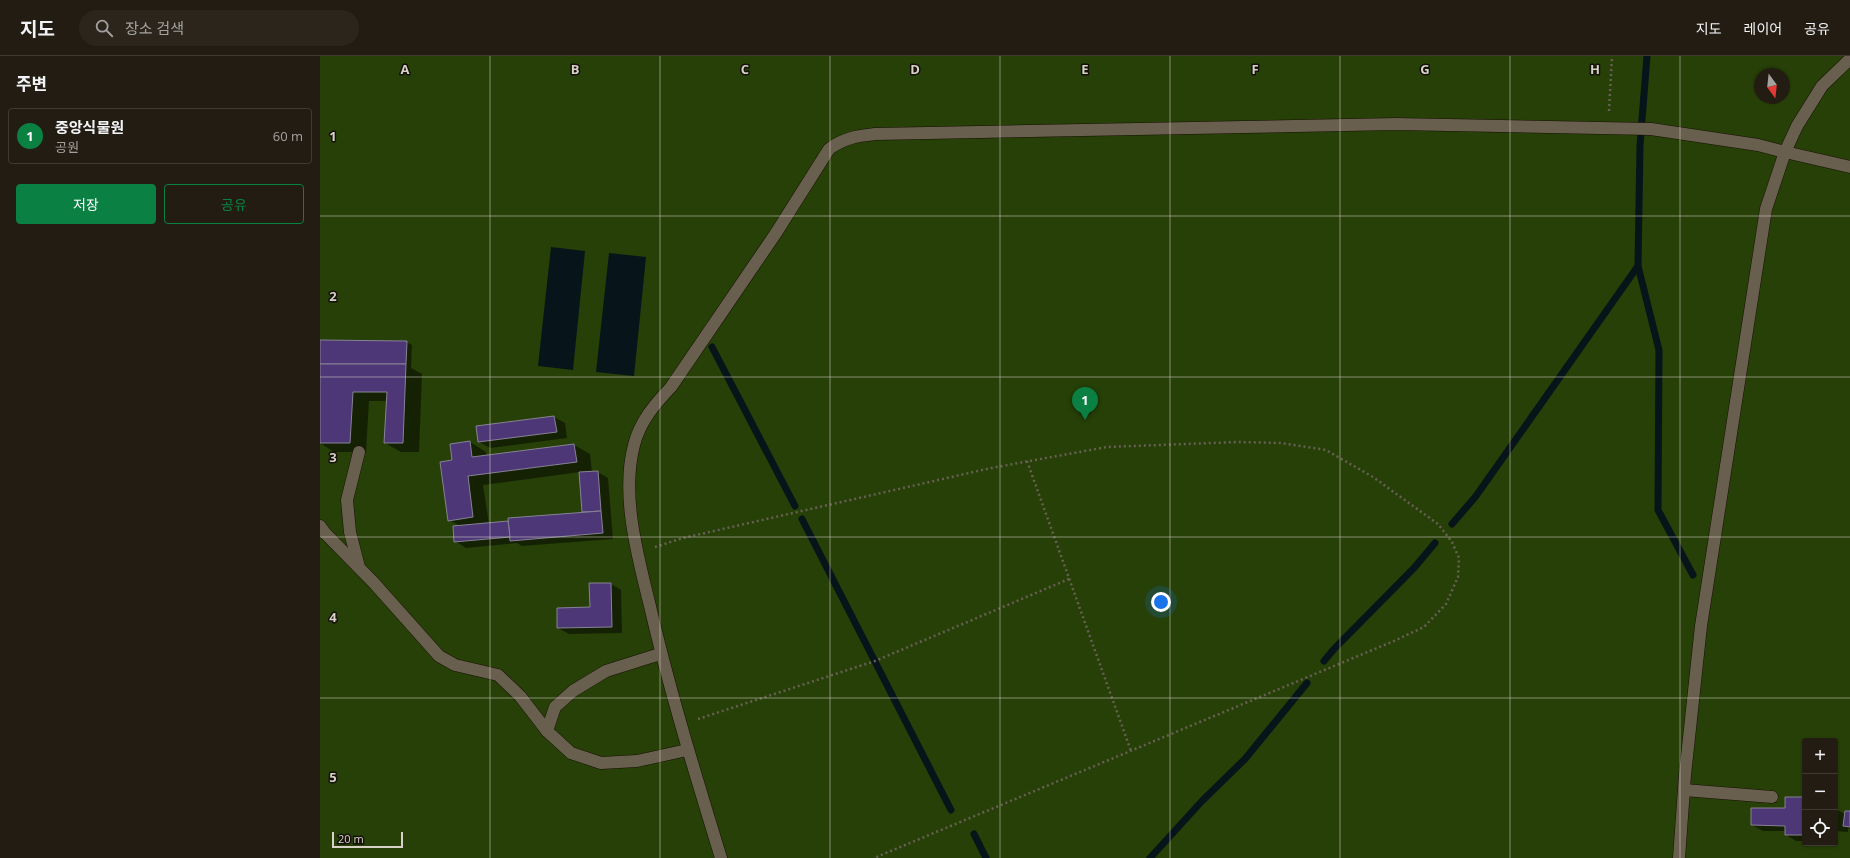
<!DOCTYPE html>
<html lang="ko">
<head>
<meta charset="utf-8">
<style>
	:root { --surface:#231c12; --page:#2b251b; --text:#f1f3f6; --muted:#a3a19f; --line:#403a32; --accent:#0b8043 }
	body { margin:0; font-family:"Open Sans","Noto Sans KR",sans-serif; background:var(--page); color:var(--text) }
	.controls { position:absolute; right:12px; bottom:12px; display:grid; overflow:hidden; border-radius:4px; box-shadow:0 1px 3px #0004 }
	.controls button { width:36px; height:36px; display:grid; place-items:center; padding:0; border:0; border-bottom:1px solid var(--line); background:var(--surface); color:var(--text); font:20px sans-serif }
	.compass { position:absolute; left:1434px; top:12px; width:36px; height:36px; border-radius:50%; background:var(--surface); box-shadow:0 1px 3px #0004; rotate:165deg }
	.scale { position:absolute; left:12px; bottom:10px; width:71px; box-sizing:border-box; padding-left:4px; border:2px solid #d7d1c8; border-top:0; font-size:11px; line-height:14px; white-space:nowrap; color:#d7d1c8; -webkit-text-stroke:3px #14100a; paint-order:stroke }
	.you { position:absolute; left:841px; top:546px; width:14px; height:14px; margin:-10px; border:3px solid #fff; border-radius:50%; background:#1a73e8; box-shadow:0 0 0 6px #1a73e833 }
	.badge { display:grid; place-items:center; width:26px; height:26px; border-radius:50%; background:var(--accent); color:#fff; font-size:13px; font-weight:700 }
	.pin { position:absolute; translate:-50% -33px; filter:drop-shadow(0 1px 2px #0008) }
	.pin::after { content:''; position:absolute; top:21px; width:14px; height:12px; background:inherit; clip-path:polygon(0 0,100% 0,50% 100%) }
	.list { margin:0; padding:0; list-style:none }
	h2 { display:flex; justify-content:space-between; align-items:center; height:52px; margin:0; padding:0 16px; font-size:17px }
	h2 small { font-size:13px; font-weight:400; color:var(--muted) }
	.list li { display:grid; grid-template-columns:26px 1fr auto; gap:12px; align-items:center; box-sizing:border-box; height:56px; margin:0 8px 8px; padding:0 8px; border:1px solid var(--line); border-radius:4px }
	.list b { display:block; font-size:15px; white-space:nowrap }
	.list p { margin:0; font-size:13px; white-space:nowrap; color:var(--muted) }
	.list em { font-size:13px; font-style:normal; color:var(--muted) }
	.actions { display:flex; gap:8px; padding:12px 16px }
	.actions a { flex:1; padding:9px 0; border:1px solid var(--accent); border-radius:4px; text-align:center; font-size:14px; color:var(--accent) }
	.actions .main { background:var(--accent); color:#fff }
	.icon { flex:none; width:22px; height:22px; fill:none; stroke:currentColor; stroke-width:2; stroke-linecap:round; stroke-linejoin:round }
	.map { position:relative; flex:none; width:1530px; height:802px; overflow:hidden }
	header { display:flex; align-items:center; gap:24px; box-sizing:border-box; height:56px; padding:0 20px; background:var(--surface); border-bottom:1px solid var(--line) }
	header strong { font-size:19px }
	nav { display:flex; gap:22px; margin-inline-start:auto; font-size:14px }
	.search { width:280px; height:36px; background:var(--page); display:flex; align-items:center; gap:10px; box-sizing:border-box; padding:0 14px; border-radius:22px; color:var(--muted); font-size:15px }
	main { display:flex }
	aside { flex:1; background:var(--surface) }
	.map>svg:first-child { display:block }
</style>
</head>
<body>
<header>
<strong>지도</strong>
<div class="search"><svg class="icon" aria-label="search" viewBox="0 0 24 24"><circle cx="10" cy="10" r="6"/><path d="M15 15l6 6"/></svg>장소 검색</div>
<nav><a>지도</a><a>레이어</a><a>공유</a></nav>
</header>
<main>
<aside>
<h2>주변<small></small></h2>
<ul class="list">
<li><span class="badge">1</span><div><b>중앙식물원</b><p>공원</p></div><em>60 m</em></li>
</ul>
<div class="actions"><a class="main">저장</a><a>공유</a></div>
</aside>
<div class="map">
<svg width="1530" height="802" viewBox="0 0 1530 802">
	<rect width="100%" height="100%" fill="#2f2618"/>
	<path fill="#264007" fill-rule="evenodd" d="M 0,0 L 1530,0 L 1530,802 L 0,802 ZM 1440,18 L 1464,18 L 1464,42 L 1440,42 ZM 1485,685 L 1515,685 L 1515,787 L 1485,787 Z"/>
	<g fill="#071419">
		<path d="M 231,191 L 265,195 L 253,314 L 218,310 Z"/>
		<path d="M 289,197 L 326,201 L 314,320 L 276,316 Z"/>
	</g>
	<g fill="#0007" fill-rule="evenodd">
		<path d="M 86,286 L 92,289 L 91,312 L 102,318 L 99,396 L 81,396 L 65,387 L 67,345 L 49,345 L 46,396 L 14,396 L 0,387 L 0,340 Z"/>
		<path d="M 234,361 L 245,367 L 247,382 L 170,392 L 159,386 L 157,371 Z"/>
		<path d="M 150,386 L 166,396 L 166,401 L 254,389 L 270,398 L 272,416 L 278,416 L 288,422 L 293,483 L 202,490 L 197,487 L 146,492 L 135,485 L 140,470 L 129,464 L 133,405 ZM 260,416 L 263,457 L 169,468 L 163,429 Z"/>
		<path d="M 291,528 L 301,534 L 302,577 L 249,578 L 238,572 L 271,552 Z"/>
		<path d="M 1483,742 L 1485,743 L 1485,785 L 1476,785 L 1466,779 L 1466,775 L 1443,775 L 1432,769 L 1466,753 Z"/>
		<path d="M 1515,753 L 1525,758 L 1530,756 L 1530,773 L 1528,772 L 1528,776 L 1515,775 Z"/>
	</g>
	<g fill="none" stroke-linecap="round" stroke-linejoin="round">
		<g stroke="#071419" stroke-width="7">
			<path d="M 1318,210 L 1339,294 L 1338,454 L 1373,519"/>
			<path d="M 392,291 L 475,450"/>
			<path d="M 482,463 L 631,754"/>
			<path d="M 1132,468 L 1156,440 L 1318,210 L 1320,89 L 1327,0"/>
			<path d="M 1004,605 L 1014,593 L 1094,512 L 1115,487"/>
			<path d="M 654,778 L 666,802"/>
			<path d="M 830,802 L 882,745 L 925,703 L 987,627"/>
		</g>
	</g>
	<g fill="#4d3777" stroke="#878295">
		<path d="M 0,284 L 87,285 L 86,308 L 0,308 Z"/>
		<path d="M 0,308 L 86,308 L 83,387 L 64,387 L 67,336 L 33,336 L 30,387 L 0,387 Z"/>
		<path d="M 234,360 L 237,376 L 158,386 L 156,370 Z"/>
		<path d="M 150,385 L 152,401 L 254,388 L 257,406 L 148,420 L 153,461 L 128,465 L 120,406 L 132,404 L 130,388 Z"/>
		<path d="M 278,415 L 281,455 L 262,456 L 259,416 Z"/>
		<path d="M 281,455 L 283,477 L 190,485 L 188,462 Z"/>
		<path d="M 188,465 L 190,481 L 134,486 L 133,470 Z"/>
		<path d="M 269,527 L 291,527 L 292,571 L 237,572 L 237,552 L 270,551 Z"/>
		<path d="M 1465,741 L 1484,741 L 1485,770 L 1483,770 L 1483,779 L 1465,779 L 1465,770 L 1431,769 L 1431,752 L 1465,752 Z"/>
		<rect x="1515" y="752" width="2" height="18"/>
		<path d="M 1525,755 L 1530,755 L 1530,771 L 1523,770 Z"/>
	</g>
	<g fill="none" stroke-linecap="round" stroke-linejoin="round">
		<g stroke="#170f03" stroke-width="13">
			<path id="service" d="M 39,511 L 30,476 L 27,444 L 39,396"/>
		</g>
		<g stroke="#170f03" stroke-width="13">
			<g id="minor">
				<path d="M 0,470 L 5,477 L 54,527 L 119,600 L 135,609 L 178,619 L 200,640 L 227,675 L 251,697 L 281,707 L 317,705 L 367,694"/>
				<path d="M 227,675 L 235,651 L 253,635 L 286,615 L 340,598"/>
				<path d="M 1364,734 L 1452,741"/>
				<path d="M 401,802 C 375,717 349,633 329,546 C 317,498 301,438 314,389 C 320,365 335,348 351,331 L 456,177 L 509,93 C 524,82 537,80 555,78 L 1076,68 L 1331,73 L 1438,89 L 1465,96 L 1477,70 L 1502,30 L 1530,3"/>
				<path d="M 1359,802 L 1365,719 L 1381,570 L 1446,153 L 1465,96 L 1530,111"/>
			</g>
		</g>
		<g stroke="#686054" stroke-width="2.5" stroke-dasharray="2 3" stroke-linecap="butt">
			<path d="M 1289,55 L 1292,0"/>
			<path d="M 707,405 L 811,695"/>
			<path d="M 335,491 L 363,482 L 671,412 L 787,391 L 918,386 L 961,387 L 1006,394 L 1053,421 L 1118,468 L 1132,486 L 1139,502 L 1138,521 L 1126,548 L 1104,571 L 1074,585 L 554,802"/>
			<path d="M 378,663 L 555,605 L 749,523"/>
		</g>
		<use href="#service" stroke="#695f4f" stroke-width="12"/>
		<use href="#minor" stroke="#695f4f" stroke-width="12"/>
	</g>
	<path fill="none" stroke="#d7d1c8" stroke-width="1" stroke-opacity="0.55" d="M 170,0 L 170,802M 340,0 L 340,802M 510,0 L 510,802M 680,0 L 680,802M 850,0 L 850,802M 1020,0 L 1020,802M 1190,0 L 1190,802M 1360,0 L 1360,802M 0,160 L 1530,160M 0,321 L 1530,321M 0,481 L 1530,481M 0,642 L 1530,642"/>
	<g font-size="13" text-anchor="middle" font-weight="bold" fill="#d7d1c8" stroke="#14100a" stroke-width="3" stroke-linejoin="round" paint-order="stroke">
		<text x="85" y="18">A</text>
		<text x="255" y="18">B</text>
		<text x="425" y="18">C</text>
		<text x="595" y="18">D</text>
		<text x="765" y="18">E</text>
		<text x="935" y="18">F</text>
		<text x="1105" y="18">G</text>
		<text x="1275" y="18">H</text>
		<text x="13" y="85">1</text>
		<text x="13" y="245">2</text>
		<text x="13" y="406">3</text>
		<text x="13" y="566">4</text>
		<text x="13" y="726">5</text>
	</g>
</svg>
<div class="controls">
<button>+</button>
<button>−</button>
<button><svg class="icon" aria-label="locate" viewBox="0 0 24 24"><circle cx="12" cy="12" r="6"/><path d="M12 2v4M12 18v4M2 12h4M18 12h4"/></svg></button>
</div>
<svg class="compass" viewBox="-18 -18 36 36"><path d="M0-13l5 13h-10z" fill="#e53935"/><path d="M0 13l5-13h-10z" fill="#a3a19f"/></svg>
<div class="scale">20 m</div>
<div class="you"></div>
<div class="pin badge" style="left:765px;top:364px">1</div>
</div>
</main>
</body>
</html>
